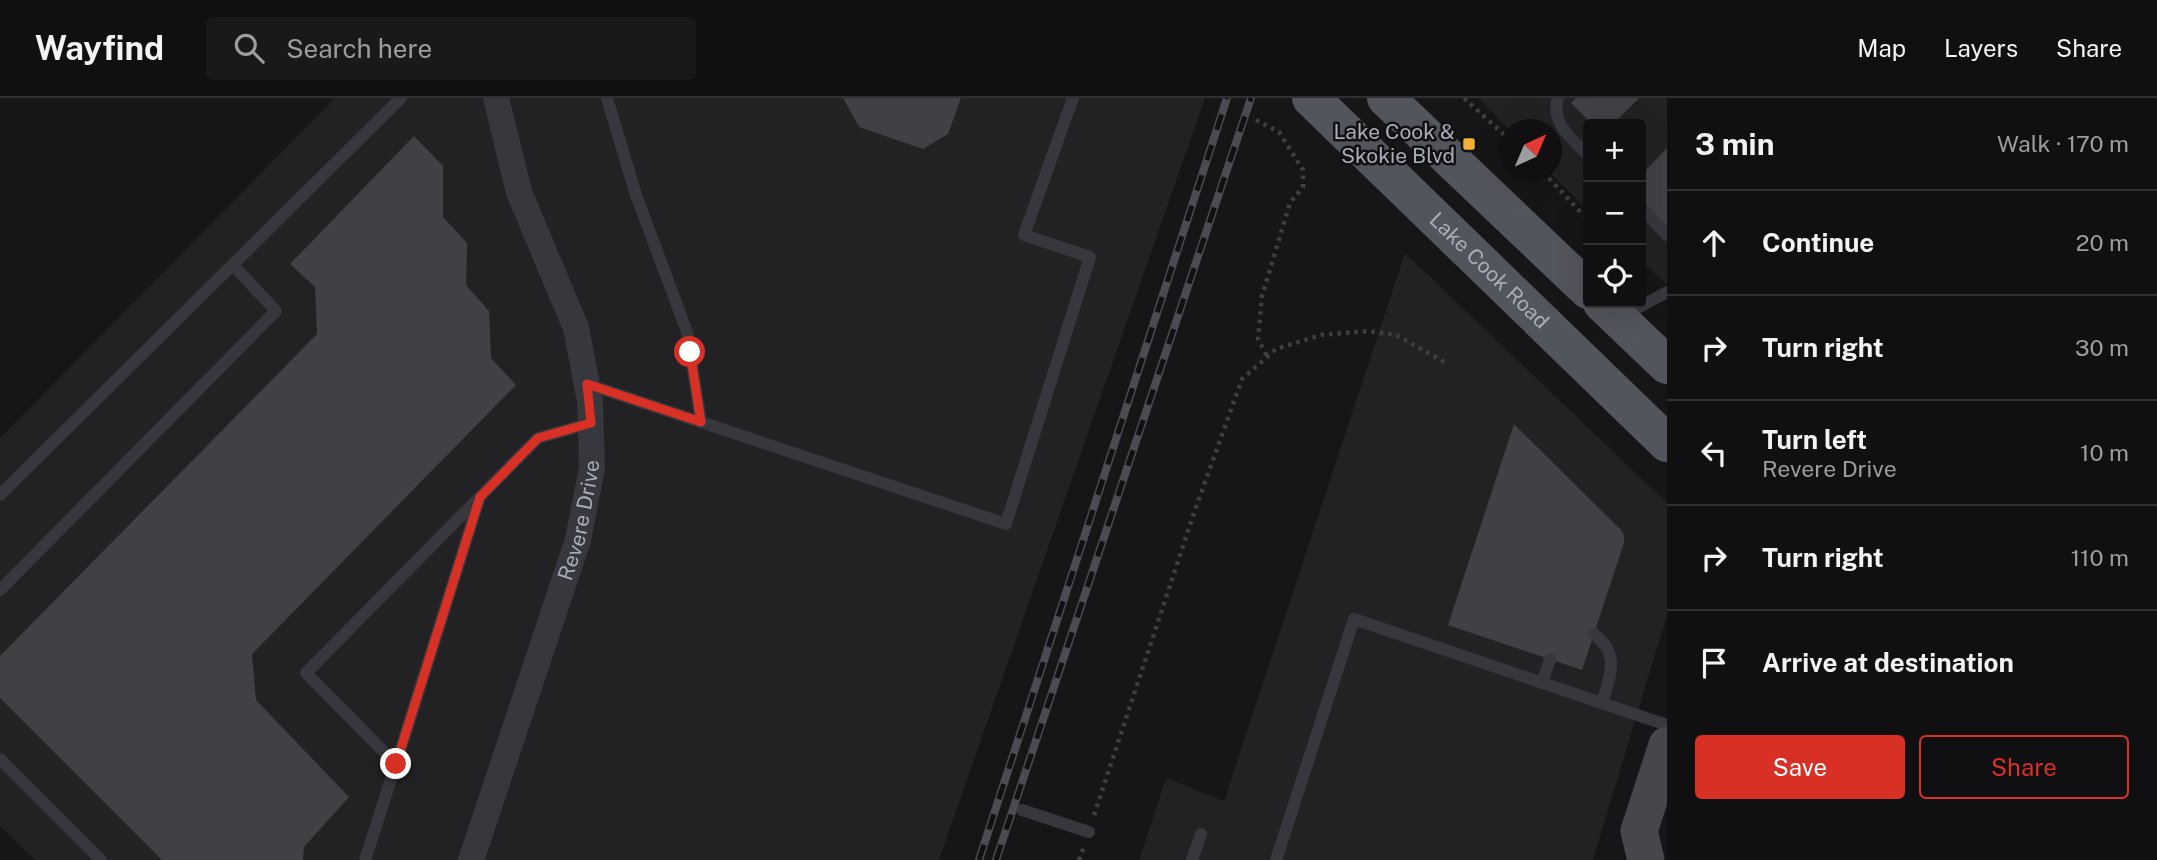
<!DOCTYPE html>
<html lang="en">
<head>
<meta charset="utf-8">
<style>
	:root { --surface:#101012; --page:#19191b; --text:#f1f3f6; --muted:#9c9d9f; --line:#303032; --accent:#d93025 }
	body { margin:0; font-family:"Public Sans",sans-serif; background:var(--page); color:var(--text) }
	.controls { position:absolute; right:21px; top:21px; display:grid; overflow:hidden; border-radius:7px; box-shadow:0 7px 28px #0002 }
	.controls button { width:63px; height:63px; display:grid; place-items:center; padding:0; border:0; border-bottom:2px solid var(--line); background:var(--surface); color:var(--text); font:35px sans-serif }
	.compass { position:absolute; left:1499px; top:21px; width:63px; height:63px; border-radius:50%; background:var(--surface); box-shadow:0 7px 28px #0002; rotate:44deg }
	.stop { position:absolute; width:21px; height:21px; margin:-16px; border:5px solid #d93025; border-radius:50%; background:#fff }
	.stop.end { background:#d93025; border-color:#fff; box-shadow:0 2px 7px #0008 }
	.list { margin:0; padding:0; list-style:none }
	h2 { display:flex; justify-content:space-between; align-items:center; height:91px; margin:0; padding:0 28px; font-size:30px }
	h2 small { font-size:23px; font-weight:400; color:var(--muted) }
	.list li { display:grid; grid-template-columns:46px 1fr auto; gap:21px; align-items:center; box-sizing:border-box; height:105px; padding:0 28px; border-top:2px solid var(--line) }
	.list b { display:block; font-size:26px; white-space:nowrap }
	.list p { margin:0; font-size:23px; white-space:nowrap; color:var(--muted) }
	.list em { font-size:23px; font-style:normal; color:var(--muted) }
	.actions { display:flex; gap:14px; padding:21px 28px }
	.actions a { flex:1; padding:16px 0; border:2px solid var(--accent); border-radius:7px; text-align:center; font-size:24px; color:var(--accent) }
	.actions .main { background:var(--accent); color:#fff }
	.icon { flex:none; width:38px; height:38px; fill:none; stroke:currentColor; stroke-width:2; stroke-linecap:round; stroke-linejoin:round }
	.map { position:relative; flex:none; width:1667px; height:762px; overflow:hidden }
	header { display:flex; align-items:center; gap:42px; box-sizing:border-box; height:98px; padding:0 35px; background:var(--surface); border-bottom:2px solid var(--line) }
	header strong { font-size:33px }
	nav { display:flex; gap:38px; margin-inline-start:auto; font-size:24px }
	.search { width:490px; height:63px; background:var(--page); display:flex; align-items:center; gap:18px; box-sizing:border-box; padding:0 24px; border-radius:7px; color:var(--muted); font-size:26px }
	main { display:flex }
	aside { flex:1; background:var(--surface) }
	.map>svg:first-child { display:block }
</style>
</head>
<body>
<header>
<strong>Wayfind</strong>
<div class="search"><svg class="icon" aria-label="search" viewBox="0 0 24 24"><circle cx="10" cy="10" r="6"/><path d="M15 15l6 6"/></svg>Search here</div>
<nav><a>Map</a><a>Layers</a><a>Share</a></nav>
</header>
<main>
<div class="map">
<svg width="1667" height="762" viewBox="0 0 1667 762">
	<rect width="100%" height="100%" fill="#161618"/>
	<g fill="#222225">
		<path d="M 335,0 L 1205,0 L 939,762 L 35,762 L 0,728 L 0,340 Z"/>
		<path d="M 1479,0 L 1667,0 L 1667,186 L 1641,163 L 1641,26 L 1588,26 L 1588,112 L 1549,74 L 1552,74 L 1552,32 L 1509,32 Z"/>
		<path d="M 1405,155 L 1667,405 L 1667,517 L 1593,762 L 1139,762 L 1166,680 L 1224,703 Z"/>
	</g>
	<g fill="#404145">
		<path d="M 843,0 L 961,0 L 948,36 L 923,51 L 859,29 Z"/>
		<path d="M 1576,0 L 1639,0 L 1613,26 L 1592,26 L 1571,5 Z"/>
		<path d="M 414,38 L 443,68 L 443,119 L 467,145 L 466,187 L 489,213 L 491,260 L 516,287 L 252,556 L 256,602 L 349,699 L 304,749 L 303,762 L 162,762 L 0,600 L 0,558 L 317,236 L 315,189 L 290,166 Z"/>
		<path d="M 1667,50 L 1667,130 L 1641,103 L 1641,77 Z"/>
		<path d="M 1514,326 L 1621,432 L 1624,438 L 1624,445 L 1582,572 L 1448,527 Z"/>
	</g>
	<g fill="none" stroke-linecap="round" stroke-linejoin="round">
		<g stroke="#3d3f44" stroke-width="4.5" stroke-dasharray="3.5 5" stroke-linecap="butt">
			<path d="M 1464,0 L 1510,42"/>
			<path d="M 1256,22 L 1279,34 L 1303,72 L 1303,89 L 1290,105 L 1262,198 L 1258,241 L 1267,258"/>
			<path d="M 1543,74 L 1588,122"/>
			<path d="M 1094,717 L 1195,412 L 1242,281 L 1276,251 L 1321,237 L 1368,233 L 1396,237 L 1448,266"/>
			<path d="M 1079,762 L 1084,749"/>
		</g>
		<g stroke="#37383d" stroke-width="12">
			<path d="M 607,0 L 636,97 L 687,234 L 701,324"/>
			<path d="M 1558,0 C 1550,25 1572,41 1588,57"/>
			<path d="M 1641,110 L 1667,137"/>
			<path d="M 1621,219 L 1667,194"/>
			<path d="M 587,286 L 1006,426 L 1090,159 L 1024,137 L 1073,0"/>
			<path d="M 0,397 L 401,0"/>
			<path d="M 0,492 L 276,213 L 233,167"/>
			<path d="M 1594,536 C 1621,557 1610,577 1602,605"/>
			<path d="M 1542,585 L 1550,561"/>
			<path d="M 0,661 L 101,762"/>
			<path d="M 396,666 L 479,402"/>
			<path d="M 1022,712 L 1089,734"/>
			<path d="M 365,762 L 396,666 L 306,575 L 538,340 L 591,325"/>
			<path d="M 1192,762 L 1201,736"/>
			<path d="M 1276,762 L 1354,521 L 1667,627"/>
		</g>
		<path stroke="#37383d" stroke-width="26" id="s1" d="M 471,762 L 578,442 L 592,370 L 590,303 L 576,230 L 519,94 L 496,0"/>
		<path stroke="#45474d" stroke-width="37" d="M 1646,762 L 1639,733 L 1667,647"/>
		<g stroke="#53555c" stroke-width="38">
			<path id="s2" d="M 1311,0 L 1667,345"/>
			<path d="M 1386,0 L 1588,192"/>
			<path d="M 1602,205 L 1667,267"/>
		</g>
		<g stroke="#4a4c52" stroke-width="8">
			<g id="rail">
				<path d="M 979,762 L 1227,0"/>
				<path d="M 996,762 L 1251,0"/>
			</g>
		</g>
		<use href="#rail" stroke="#111113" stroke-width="5" stroke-dasharray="16" stroke-linecap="butt"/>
	</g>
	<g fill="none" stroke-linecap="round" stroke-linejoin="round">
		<path stroke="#d93025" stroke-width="9" d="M 396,666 L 480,399 L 538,340 L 591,325 L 587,286 L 701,324 L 690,254"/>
	</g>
	<rect fill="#f2b134" stroke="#111113" stroke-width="2.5" x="1462" y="39" width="14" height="14" rx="3.5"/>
	<g text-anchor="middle" stroke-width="5" stroke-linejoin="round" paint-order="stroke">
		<g font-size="21" fill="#a8adb8" stroke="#111113" text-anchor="end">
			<text x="1455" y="41">Lake Cook &amp;<tspan x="1455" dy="24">Skokie Blvd</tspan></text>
		</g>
		<g font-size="21" fill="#a8adb8" stroke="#111113">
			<text dy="7" stroke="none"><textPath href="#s2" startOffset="248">Lake Cook Road</textPath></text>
			<text dy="7" stroke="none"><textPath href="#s1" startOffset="357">Revere Drive</textPath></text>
		</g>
	</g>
</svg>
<div class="controls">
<button>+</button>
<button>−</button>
<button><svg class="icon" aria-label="locate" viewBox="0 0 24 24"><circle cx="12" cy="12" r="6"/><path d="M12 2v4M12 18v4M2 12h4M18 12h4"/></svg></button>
</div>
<svg class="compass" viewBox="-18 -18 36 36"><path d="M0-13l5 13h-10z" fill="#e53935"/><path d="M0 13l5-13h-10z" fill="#9c9d9f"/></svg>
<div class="stop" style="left:690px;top:254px"></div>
<div class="stop end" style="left:396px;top:666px"></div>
</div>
<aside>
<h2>3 min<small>Walk · 170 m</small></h2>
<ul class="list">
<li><svg class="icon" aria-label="ahead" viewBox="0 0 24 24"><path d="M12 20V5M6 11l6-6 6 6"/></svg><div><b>Continue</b></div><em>20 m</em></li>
<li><svg class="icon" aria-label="right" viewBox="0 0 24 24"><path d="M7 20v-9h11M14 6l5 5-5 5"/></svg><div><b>Turn right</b></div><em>30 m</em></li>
<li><svg class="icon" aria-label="left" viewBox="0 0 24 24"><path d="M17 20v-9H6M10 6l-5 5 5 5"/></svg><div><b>Turn left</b><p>Revere Drive</p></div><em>10 m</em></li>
<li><svg class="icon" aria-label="right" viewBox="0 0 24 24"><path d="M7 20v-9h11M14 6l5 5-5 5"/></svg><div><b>Turn right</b></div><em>110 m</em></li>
<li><svg class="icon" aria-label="arrive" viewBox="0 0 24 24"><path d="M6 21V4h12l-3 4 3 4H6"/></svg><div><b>Arrive at destination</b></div></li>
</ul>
<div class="actions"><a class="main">Save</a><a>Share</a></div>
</aside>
</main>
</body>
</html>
